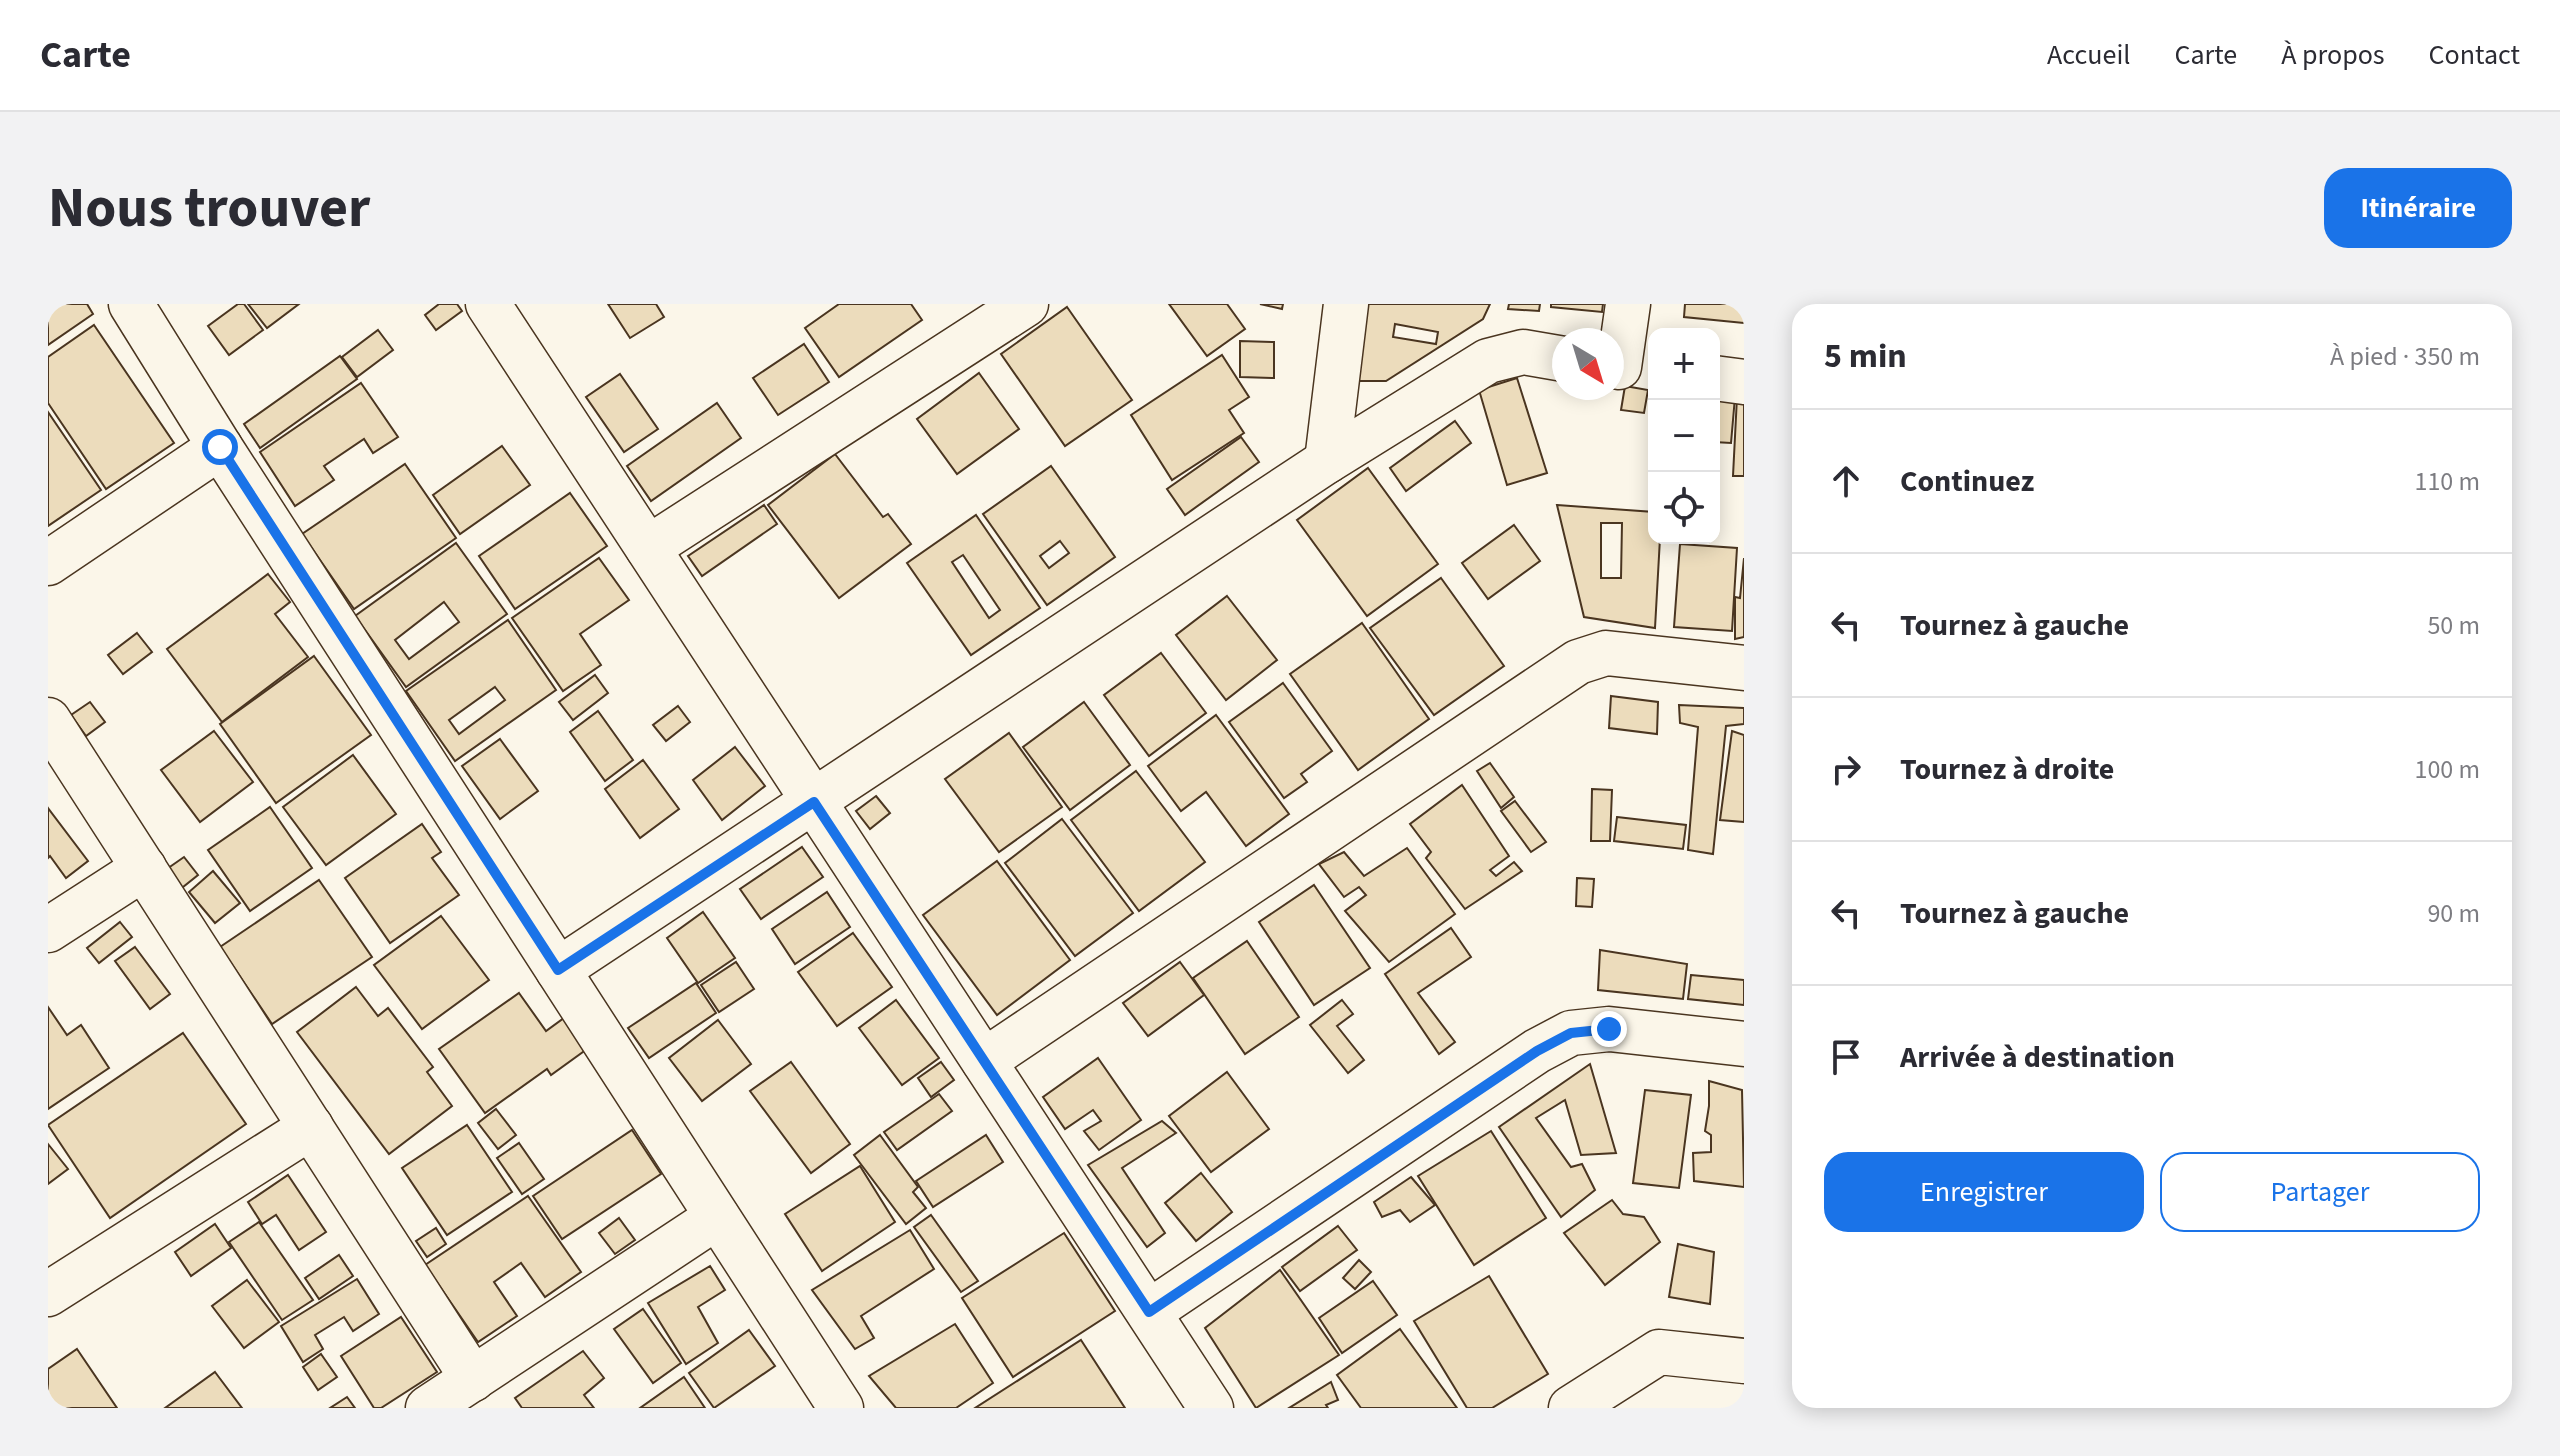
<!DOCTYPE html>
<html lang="fr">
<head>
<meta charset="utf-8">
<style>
	:root { --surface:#fff; --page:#f2f2f3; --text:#2b2b33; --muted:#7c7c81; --line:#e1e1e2; --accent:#1a73e8 }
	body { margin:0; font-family:"Source Sans 3",sans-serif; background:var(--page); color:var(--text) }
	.controls { position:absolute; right:24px; top:24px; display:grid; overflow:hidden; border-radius:16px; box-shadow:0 4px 20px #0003 }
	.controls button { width:72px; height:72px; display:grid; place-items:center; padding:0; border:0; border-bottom:2px solid var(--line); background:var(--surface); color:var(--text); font:40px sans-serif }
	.compass { position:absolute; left:1504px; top:24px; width:72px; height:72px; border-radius:50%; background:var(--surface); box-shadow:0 4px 20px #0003; rotate:142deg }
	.stop { position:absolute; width:24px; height:24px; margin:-18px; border:6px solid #1a73e8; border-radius:50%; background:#fff }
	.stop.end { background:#1a73e8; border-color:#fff; box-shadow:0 2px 8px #0008 }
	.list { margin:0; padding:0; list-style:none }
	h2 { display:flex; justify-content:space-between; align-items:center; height:104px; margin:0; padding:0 32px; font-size:34px }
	h2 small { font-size:26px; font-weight:400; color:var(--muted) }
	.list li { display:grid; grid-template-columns:52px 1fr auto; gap:24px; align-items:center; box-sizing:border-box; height:144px; padding:0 32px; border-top:2px solid var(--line) }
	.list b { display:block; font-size:30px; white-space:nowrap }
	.list em { font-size:26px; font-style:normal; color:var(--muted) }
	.actions { display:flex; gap:16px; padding:24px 32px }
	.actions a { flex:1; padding:18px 0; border:2px solid var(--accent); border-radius:24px; text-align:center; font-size:28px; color:var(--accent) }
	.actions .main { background:var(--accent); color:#fff }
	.icon { flex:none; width:44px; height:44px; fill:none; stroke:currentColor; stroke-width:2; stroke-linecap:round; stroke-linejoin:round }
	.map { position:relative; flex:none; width:1696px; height:1104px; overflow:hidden; border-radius:24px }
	header { display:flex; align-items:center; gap:48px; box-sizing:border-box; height:112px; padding:0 40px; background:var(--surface); border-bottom:2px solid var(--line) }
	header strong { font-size:38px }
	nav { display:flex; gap:44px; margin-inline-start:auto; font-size:28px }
	.intro { display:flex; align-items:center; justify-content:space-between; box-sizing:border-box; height:192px; padding:0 48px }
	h1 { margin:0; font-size:56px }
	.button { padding:20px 36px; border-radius:24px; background:var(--accent); color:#fff; font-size:28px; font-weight:700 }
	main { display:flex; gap:48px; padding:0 48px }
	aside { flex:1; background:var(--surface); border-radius:24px; box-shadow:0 4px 20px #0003 }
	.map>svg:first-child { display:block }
</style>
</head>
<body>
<header>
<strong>Carte</strong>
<nav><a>Accueil</a><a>Carte</a><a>À propos</a><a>Contact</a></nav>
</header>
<div class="intro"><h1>Nous trouver</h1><a class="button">Itinéraire</a></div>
<main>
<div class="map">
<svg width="1696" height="1104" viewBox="0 0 1696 1104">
	<rect width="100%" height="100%" fill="#fbf6e9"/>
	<g fill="#ecdcbc" stroke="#4a3520" stroke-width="2" fill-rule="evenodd">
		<path d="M 0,0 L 39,0 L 45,10 L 0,41 Z"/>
		<path d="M 190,0 L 196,0 L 215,26 L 181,51 L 160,22 Z"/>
		<path d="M 200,0 L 251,0 L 219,24 Z"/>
		<path d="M 391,0 L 409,0 L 414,7 L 388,26 L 377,11 Z"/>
		<path d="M 560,0 L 608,0 L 616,13 L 582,34 Z"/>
		<path d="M 791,0 L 863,0 L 874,16 L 791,73 L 757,24 Z"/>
		<path d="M 1121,0 L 1179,0 L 1197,25 L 1159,52 Z"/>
		<path d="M 1212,0 L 1235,0 L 1234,5 Z"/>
		<path d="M 1309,0 L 1442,0 L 1435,15 L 1338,77 L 1301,77 ZM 1347,20 L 1390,28 L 1388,40 L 1345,33 Z"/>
		<path d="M 1461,0 L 1492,0 L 1491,7 L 1460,5 Z"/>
		<path d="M 1503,0 L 1555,0 L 1554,8 L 1503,3 Z"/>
		<path d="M 1637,0 L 1696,0 L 1696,19 L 1636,13 Z"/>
		<path d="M 1019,3 L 1084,96 L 1017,142 L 953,50 Z"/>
		<path d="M 46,21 L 126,139 L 58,185 L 0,99 L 0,53 Z"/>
		<path d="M 330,26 L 345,46 L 309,73 L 294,53 Z"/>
		<path d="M 1192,37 L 1226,38 L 1226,74 L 1192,73 Z"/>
		<path d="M 756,40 L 781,78 L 730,111 L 705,74 Z"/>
		<path d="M 1174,51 L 1201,93 L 1181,106 L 1196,129 L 1124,176 L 1083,111 Z"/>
		<path d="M 292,52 L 309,75 L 212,144 L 196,120 Z"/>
		<path d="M 931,69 L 971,125 L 909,170 L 869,115 Z"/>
		<path d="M 572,70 L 610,125 L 576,148 L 538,93 Z"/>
		<path d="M 1469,74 L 1499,169 L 1459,181 L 1431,86 Z"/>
		<path d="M 313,79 L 350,133 L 325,149 L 316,135 L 276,162 L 286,176 L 247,202 L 212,148 Z"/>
		<path d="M 1577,82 L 1600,86 L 1596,109 L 1573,106 Z"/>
		<path d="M 1666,91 L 1687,93 L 1683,139 L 1666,138 Z"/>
		<path d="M 1689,93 L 1696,93 L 1696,172 L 1685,172 Z"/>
		<path d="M 669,99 L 693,134 L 603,197 L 579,162 Z"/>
		<path d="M 0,108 L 53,186 L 0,222 Z"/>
		<path d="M 1407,117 L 1423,139 L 1358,187 L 1342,164 Z"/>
		<path d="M 1193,133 L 1211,158 L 1137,211 L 1119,185 Z"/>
		<path d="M 454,142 L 482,181 L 412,230 L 385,191 Z"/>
		<path d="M 787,150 L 835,213 L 840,210 L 863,240 L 791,294 L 720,201 Z"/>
		<path d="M 357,160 L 408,234 L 306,305 L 254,230 Z"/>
		<path d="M 1003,162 L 1067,253 L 999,301 L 935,210 ZM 1012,237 L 1021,249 L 1001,264 L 992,252 Z"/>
		<path d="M 1320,164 L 1390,260 L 1319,312 L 1249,216 Z"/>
		<path d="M 522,189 L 559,242 L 467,305 L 431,252 Z"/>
		<path d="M 716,201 L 729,220 L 654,272 L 640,252 Z"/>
		<path d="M 1509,201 L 1606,208 L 1606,234 L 1612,234 L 1607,324 L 1536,313 ZM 1553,219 L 1574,219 L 1573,274 L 1553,274 Z"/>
		<path d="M 928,211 L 992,304 L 923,351 L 859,259 ZM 915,251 L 952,306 L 941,314 L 904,258 Z"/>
		<path d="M 1466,221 L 1492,257 L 1440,295 L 1414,259 Z"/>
		<path d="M 408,239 L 459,310 L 358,383 L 307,312 ZM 396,298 L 411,318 L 361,355 L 347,336 Z"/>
		<path d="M 1632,240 L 1689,244 L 1684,327 L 1626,323 Z"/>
		<path d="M 551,254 L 581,296 L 532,330 L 553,361 L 515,387 L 464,314 Z"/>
		<path d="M 1696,254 L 1696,333 L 1687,335 L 1687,293 L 1692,294 Z"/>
		<path d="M 220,270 L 242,298 L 227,310 L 260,353 L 174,418 L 119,345 Z"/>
		<path d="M 1393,274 L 1456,362 L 1386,411 L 1322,324 Z"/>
		<path d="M 1179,292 L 1229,356 L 1178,396 L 1128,331 Z"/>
		<path d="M 460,316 L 508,386 L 407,457 L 358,387 ZM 447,383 L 457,396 L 411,430 L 401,416 Z"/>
		<path d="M 1314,319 L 1381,415 L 1310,466 L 1242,370 Z"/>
		<path d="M 89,329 L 104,348 L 75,370 L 60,351 Z"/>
		<path d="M 1113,349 L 1158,409 L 1101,452 L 1056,391 Z"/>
		<path d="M 266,352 L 323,431 L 228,499 L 172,420 Z"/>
		<path d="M 547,371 L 560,389 L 525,416 L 511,398 Z"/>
		<path d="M 1235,379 L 1284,447 L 1253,470 L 1259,478 L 1236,494 L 1181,418 Z"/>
		<path d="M 1563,392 L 1610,398 L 1609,430 L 1561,424 Z"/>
		<path d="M 42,398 L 57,418 L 38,432 L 23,411 Z"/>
		<path d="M 1036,398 L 1082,461 L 1022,506 L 975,443 Z"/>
		<path d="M 1631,401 L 1696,404 L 1696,420 L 1678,422 L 1665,550 L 1640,546 L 1650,423 L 1632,419 Z"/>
		<path d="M 630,402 L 642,418 L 618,437 L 605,421 Z"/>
		<path d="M 550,407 L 585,456 L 557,477 L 522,428 Z"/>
		<path d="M 1168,411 L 1241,510 L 1198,542 L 1158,488 L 1133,507 L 1100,462 Z"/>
		<path d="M 166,427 L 205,478 L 152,518 L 113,466 Z"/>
		<path d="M 1684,427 L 1696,431 L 1696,518 L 1672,516 Z"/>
		<path d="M 961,429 L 1014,503 L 951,548 L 897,475 Z"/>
		<path d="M 452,435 L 490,487 L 452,515 L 414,462 Z"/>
		<path d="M 687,443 L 717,482 L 674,516 L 645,476 Z"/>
		<path d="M 305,451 L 348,510 L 278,561 L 235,503 Z"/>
		<path d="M 595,456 L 631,505 L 592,534 L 557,485 Z"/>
		<path d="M 1442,459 L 1466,493 L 1453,504 L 1429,467 Z"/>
		<path d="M 1088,467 L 1157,558 L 1091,607 L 1023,516 Z"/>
		<path d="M 1414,481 L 1461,552 L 1442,566 L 1448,572 L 1466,558 L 1474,567 L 1417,605 L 1378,554 L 1383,548 L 1362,520 Z"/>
		<path d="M 1544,485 L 1564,486 L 1562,537 L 1543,537 Z"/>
		<path d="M 828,492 L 842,509 L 822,525 L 808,507 Z"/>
		<path d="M 1467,497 L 1498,538 L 1483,548 L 1453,507 Z"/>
		<path d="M 222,503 L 264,564 L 202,607 L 160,546 Z"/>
		<path d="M 0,504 L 40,557 L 18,574 L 2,552 L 0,554 Z"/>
		<path d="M 1569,513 L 1638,521 L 1635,545 L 1566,537 Z"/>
		<path d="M 1014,515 L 1085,609 L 1027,652 L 957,559 Z"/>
		<path d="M 374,520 L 393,548 L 384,554 L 411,591 L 342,639 L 297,574 Z"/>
		<path d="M 754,543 L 775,573 L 713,615 L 692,585 Z"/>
		<path d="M 1359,544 L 1407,610 L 1341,658 L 1297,607 L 1318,591 L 1311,583 L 1296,593 L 1271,560 L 1296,548 L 1316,572 Z"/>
		<path d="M 136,553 L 150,571 L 130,587 L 116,567 Z"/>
		<path d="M 949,557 L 1022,656 L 949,711 L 875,611 Z"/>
		<path d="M 165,567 L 192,599 L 167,619 L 141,588 Z"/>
		<path d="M 1529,574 L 1546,575 L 1544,603 L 1528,602 Z"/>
		<path d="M 271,576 L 324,653 L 224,720 L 172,643 Z"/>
		<path d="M 1266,581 L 1322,664 L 1266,701 L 1211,618 Z"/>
		<path d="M 779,588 L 802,623 L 747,660 L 724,625 Z"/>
		<path d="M 655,608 L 687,654 L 650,679 L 619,634 Z"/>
		<path d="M 393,612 L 441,676 L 374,725 L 326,661 Z"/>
		<path d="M 72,618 L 84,633 L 51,659 L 39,644 Z"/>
		<path d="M 1403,624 L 1423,653 L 1370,689 L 1407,738 L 1391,750 L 1337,670 Z"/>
		<path d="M 805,629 L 844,683 L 789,722 L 750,668 Z"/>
		<path d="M 1199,637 L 1251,713 L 1197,750 L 1145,674 Z"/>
		<path d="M 87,643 L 122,690 L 102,705 L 67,657 Z"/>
		<path d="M 1552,646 L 1639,660 L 1635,695 L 1550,686 Z"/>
		<path d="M 688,658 L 706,685 L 671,708 L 653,681 Z"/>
		<path d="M 1132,658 L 1156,691 L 1100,732 L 1075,699 Z"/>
		<path d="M 1643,671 L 1696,676 L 1696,701 L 1640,695 Z"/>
		<path d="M 648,679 L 668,709 L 601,754 L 580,724 Z"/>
		<path d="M 308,683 L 330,712 L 340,704 L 385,763 L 379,768 L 404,802 L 341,850 L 249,728 Z"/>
		<path d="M 471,689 L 498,727 L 516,714 L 539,745 L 503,771 L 499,765 L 437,809 L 391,745 Z"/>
		<path d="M 848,696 L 891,754 L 854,781 L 811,724 Z"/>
		<path d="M 1294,696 L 1305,710 L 1289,722 L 1316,756 L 1300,769 L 1262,721 Z"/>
		<path d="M 0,703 L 19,731 L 33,721 L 61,764 L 0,805 Z"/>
		<path d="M 670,716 L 703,760 L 654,797 L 621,754 Z"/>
		<path d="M 135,729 L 198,820 L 62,914 L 0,821 Z"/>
		<path d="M 1050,754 L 1093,816 L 1051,846 L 1036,827 L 1053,817 L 1045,806 L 1017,825 L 995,793 Z"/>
		<path d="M 743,758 L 802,840 L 763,869 L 702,787 Z"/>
		<path d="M 893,758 L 906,776 L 883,793 L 870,774 Z"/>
		<path d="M 1542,760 L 1568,849 L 1533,851 L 1517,796 L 1488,814 L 1523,863 L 1534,860 L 1547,886 L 1513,913 L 1451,823 Z"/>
		<path d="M 1179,768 L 1221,825 L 1163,868 L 1121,812 Z"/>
		<path d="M 1661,777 L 1694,786 L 1696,883 L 1646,877 L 1645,849 L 1663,848 L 1663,831 L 1657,827 L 1661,802 Z"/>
		<path d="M 1597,786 L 1643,791 L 1631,884 L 1585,879 Z"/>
		<path d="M 891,790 L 904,807 L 849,846 L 836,828 Z"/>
		<path d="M 448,805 L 468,831 L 450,845 L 430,819 Z"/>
		<path d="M 1114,817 L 1128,829 L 1074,864 L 1117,929 L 1099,943 L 1040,861 Z"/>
		<path d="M 419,821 L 464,888 L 399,931 L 354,864 Z"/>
		<path d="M 584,826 L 613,870 L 514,935 L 485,892 Z"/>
		<path d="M 1443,827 L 1498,914 L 1426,961 L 1370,872 Z"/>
		<path d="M 832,831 L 870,883 L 865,888 L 878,904 L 858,920 L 806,851 Z"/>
		<path d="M 938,831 L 955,858 L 885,903 L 868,877 Z"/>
		<path d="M 471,839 L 496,875 L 474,890 L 449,854 Z"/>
		<path d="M 0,840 L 20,865 L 0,880 Z"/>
		<path d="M 812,862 L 847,918 L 774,967 L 737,910 Z"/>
		<path d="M 1153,869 L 1184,908 L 1148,937 L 1117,899 Z"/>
		<path d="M 240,871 L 278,928 L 251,946 L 228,911 L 214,920 L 200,898 Z"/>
		<path d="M 1363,873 L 1387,901 L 1362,918 L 1352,906 L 1334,913 L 1326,898 Z"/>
		<path d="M 480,892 L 533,968 L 497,993 L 473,959 L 446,978 L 469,1012 L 430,1038 L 377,961 Z"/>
		<path d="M 1564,896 L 1575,910 L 1596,913 L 1612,938 L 1557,981 L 1516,929 Z"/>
		<path d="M 883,911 L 930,977 L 913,988 L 866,923 Z"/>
		<path d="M 571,914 L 587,936 L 567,950 L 551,929 Z"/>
		<path d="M 211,918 L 265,996 L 234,1016 L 181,938 Z"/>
		<path d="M 167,920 L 183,944 L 143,972 L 127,948 Z"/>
		<path d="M 1290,922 L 1309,946 L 1252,987 L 1234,963 Z"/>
		<path d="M 388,924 L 398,940 L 379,953 L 368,937 Z"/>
		<path d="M 862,926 L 886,965 L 813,1012 L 826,1034 L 807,1045 L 764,986 Z"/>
		<path d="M 1016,929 L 1067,1007 L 965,1073 L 914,994 Z"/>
		<path d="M 1630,940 L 1666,948 L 1662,1000 L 1621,993 Z"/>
		<path d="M 291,951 L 305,972 L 271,995 L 257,974 Z"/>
		<path d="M 1311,956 L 1323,968 L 1307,985 L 1295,974 Z"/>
		<path d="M 662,962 L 677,986 L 650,1003 L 670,1039 L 638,1060 L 600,999 Z"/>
		<path d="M 1232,966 L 1291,1051 L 1208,1104 L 1157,1024 Z"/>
		<path d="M 1441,972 L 1500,1070 L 1444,1104 L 1419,1104 L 1366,1017 Z"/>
		<path d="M 309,975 L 331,1010 L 305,1027 L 296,1013 L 267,1031 L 275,1045 L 255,1058 L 233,1022 Z"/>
		<path d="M 199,976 L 231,1018 L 196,1044 L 164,1002 Z"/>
		<path d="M 1325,977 L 1349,1011 L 1294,1049 L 1271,1014 Z"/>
		<path d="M 595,1005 L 633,1059 L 605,1079 L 566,1025 Z"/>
		<path d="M 353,1013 L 389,1068 L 333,1104 L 326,1104 L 293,1052 Z"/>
		<path d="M 907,1020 L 945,1079 L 908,1104 L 848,1104 L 821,1072 Z"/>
		<path d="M 1352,1025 L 1409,1104 L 1313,1104 L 1289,1071 Z"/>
		<path d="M 701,1026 L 727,1062 L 666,1104 L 641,1069 Z"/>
		<path d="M 1033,1036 L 1077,1104 L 927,1104 Z"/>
		<path d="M 29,1045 L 69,1104 L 0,1104 L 0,1065 Z"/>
		<path d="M 535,1047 L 556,1074 L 536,1091 L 546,1104 L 474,1104 L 467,1094 Z"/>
		<path d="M 273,1050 L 289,1073 L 270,1086 L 255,1063 Z"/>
		<path d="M 167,1068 L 194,1104 L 117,1104 Z"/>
		<path d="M 636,1073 L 657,1104 L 592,1104 Z"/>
		<path d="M 1283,1078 L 1290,1096 L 1278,1101 L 1280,1104 L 1241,1104 Z"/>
		<path d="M 299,1093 L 307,1104 L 282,1104 Z"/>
	</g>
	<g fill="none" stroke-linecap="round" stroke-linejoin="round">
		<g stroke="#4a3520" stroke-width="47">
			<g id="minor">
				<path d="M 83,0 L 172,143 L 793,1104"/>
				<path d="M 440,0 L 1163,1104"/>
				<path d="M 1571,63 L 1580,0"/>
				<path d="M 1666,74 L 1696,78"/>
				<path d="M 1279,157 L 1298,0"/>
				<path d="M 600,244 L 978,0"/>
				<path d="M 0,259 L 172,143"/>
				<path d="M 0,416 L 425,1075"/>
				<path d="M 0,626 L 96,564"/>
				<path d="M 510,666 L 1279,157 L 1440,57 L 1475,48 L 1516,55"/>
				<path d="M 936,757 L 1530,358 L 1558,349 L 1696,364"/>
				<path d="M 0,990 L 263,823"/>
				<path d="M 1101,1008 L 1489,747 L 1523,729 L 1561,725 L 1696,740"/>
				<path d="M 380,1104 L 669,913"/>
				<path d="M 1523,1104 L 1611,1048 L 1696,1057"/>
			</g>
		</g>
		<use href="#minor" stroke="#fbf6e9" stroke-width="44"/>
	</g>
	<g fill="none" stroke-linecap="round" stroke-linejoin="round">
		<path stroke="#1a73e8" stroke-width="10" d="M 172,143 L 510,666 L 766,498 L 1101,1008 L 1489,747 L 1523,729 L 1561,725"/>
	</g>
</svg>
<div class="controls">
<button>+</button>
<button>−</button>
<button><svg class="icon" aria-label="locate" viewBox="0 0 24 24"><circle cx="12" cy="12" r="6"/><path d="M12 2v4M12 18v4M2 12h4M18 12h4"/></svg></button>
</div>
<svg class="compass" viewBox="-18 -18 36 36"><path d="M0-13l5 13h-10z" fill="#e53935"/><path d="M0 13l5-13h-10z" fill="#7c7c81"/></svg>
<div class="stop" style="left:172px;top:143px"></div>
<div class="stop end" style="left:1561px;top:725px"></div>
</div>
<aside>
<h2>5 min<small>À pied · 350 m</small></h2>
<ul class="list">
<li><svg class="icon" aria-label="ahead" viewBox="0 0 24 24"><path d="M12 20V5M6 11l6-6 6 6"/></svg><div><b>Continuez</b></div><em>110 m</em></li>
<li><svg class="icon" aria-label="left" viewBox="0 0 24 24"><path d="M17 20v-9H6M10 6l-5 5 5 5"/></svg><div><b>Tournez à gauche</b></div><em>50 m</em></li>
<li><svg class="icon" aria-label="right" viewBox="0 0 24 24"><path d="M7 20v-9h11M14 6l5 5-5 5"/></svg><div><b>Tournez à droite</b></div><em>100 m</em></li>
<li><svg class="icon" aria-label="left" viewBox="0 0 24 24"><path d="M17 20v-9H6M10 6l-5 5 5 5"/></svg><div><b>Tournez à gauche</b></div><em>90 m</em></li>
<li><svg class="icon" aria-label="arrive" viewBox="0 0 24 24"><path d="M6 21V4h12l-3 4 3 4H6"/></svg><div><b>Arrivée à destination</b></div></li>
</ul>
<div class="actions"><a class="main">Enregistrer</a><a>Partager</a></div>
</aside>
</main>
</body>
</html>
